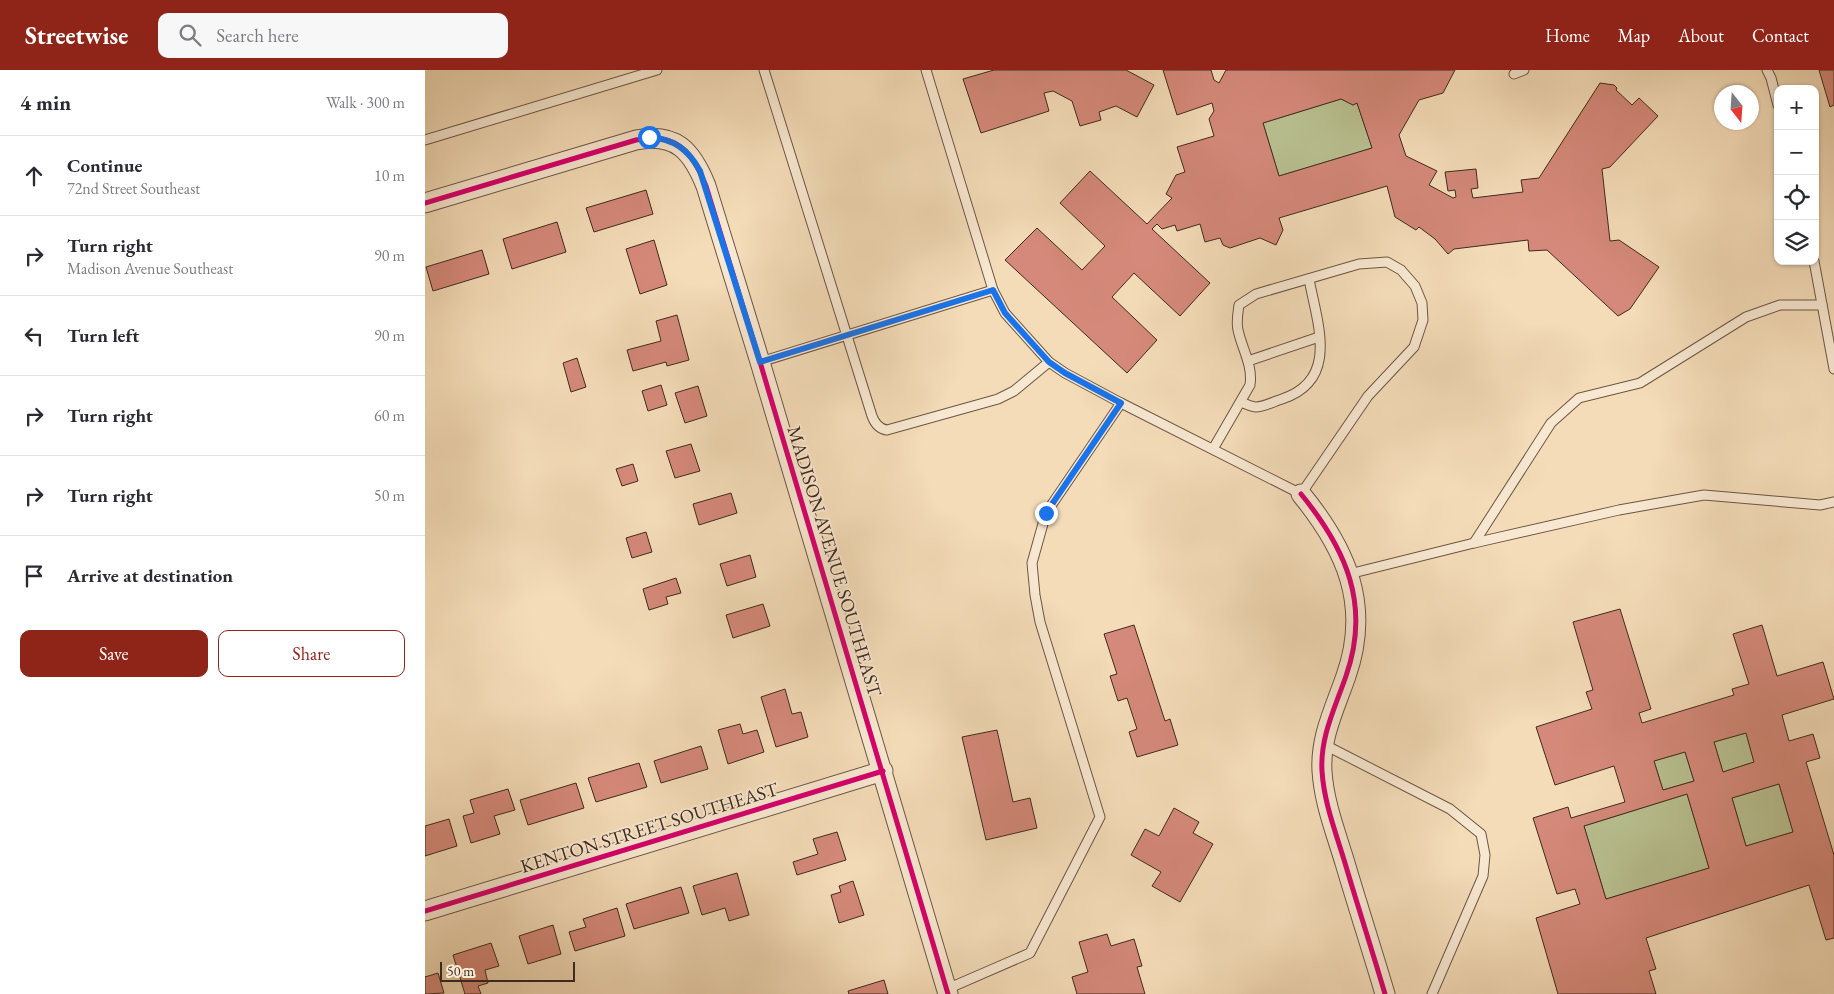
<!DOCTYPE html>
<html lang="en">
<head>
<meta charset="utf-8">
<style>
	:root { --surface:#fff; --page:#f7f7f7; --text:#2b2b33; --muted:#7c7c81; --line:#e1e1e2; --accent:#8f2418 }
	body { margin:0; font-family:"EB Garamond",serif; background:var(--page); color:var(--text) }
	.controls { position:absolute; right:15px; top:15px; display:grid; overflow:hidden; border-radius:10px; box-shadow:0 1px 4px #0004 }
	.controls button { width:45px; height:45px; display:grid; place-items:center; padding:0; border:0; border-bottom:1px solid var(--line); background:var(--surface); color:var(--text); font:25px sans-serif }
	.compass { position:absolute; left:1289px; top:15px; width:45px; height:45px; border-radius:50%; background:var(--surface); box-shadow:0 1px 4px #0004; rotate:163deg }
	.scale { position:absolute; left:15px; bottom:12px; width:135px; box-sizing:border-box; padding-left:5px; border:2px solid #3f2a1e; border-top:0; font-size:14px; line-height:18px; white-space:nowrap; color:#3f2a1e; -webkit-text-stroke:4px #f8e8d1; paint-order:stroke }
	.stop { position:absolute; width:15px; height:15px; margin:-11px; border:4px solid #1a73e8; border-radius:50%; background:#fff }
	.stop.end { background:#1a73e8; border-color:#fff; box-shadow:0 1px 5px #0008 }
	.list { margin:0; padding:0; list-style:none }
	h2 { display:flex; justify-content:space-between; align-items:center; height:65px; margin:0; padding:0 20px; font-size:21px }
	h2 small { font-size:16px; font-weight:400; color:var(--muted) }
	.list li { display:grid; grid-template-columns:32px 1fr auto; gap:15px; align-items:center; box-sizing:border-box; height:80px; padding:0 20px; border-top:1px solid var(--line) }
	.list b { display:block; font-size:19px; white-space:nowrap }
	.list p { margin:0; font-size:16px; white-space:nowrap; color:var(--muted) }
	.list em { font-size:16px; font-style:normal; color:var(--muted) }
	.actions { display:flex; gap:10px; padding:15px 20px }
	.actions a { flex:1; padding:11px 0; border:1px solid var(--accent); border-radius:10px; text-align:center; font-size:18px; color:var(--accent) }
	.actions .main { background:var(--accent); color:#fff }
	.icon { flex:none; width:28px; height:28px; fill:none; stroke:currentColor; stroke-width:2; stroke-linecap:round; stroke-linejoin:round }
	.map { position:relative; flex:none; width:1409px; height:924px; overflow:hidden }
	header { display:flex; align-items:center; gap:30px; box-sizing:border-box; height:70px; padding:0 25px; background:var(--accent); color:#fff }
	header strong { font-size:24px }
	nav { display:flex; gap:28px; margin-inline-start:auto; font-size:18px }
	.search { width:350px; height:45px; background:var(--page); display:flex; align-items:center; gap:12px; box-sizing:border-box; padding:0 18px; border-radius:10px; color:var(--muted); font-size:19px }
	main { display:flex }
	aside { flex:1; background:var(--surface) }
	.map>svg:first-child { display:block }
</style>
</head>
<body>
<header>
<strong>Streetwise</strong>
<div class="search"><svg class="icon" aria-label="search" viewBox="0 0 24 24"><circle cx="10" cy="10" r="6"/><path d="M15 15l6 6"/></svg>Search here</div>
<nav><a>Home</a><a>Map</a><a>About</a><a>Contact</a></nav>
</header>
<main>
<aside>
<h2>4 min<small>Walk · 300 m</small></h2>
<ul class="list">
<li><svg class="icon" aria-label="ahead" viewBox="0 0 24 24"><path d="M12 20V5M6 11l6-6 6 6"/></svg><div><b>Continue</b><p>72nd Street Southeast</p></div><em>10 m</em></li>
<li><svg class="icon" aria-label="right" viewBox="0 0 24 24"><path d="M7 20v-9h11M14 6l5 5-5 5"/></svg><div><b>Turn right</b><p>Madison Avenue Southeast</p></div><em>90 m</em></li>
<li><svg class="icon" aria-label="left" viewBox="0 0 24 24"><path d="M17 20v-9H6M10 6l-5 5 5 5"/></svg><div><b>Turn left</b></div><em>90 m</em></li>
<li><svg class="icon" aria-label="right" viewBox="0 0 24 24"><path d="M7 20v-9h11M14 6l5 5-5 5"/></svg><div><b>Turn right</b></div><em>60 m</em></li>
<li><svg class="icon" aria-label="right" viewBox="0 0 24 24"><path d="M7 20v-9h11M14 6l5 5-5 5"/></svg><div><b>Turn right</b></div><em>50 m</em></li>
<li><svg class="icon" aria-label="arrive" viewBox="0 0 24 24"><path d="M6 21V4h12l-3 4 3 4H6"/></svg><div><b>Arrive at destination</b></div></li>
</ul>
<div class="actions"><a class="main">Save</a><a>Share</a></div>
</aside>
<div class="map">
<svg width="1409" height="924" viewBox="0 0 1409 924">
	<rect width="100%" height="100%" fill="#f4dcb8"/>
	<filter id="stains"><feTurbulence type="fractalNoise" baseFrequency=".004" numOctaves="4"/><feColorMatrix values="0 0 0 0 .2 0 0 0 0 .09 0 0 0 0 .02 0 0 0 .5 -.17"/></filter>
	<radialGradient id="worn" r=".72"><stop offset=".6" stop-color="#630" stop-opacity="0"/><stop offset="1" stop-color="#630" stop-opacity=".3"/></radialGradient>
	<g fill="#b9c191" stroke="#7c7658">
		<path d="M 916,29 L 928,35 L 932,33 L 947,78 L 854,106 L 838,53 Z"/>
		<path d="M 1321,663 L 1329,692 L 1298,702 L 1289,672 Z"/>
		<path d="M 1260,682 L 1269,711 L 1238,720 L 1229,691 Z"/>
		<path d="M 1354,714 L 1368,762 L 1321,776 L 1307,728 Z"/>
		<path d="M 1262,724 L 1284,798 L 1181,829 L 1159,756 Z"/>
	</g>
	<g fill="#d5897a" stroke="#3f2a1e" fill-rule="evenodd">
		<path d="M 569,0 L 701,0 L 729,15 L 712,47 L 691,36 L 674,42 L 676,50 L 655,56 L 647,31 L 628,21 L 619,23 L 624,41 L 556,63 L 538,9 Z"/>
		<path d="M 738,0 L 786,0 L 789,10 L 794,13 L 801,0 L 1030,0 L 1018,23 L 994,30 L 974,65 L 981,86 L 1012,101 L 1004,115 L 1028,128 L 1031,127 L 1030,120 L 1023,121 L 1020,102 L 1051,99 L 1053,118 L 1046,119 L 1048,128 L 1098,122 L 1096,110 L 1114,108 L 1175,13 L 1189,15 L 1192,18 L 1191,20 L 1207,35 L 1214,28 L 1233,46 L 1185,97 L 1177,99 L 1185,171 L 1194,170 L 1234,197 L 1205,239 L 1193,246 L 1122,180 L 1104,181 L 1103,170 L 1029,179 L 1023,184 L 1010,169 L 994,157 L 991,160 L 970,147 L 962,116 L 854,148 L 858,160 L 851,175 L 835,168 L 805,178 L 798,175 L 795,168 L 780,172 L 775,154 L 752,161 L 750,155 L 737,159 L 732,154 L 727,159 L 785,213 L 755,246 L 709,203 L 687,227 L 732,270 L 702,303 L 580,190 L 612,158 L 657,200 L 680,176 L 635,133 L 665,101 L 722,154 L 747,128 L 741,124 L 751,105 L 760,102 L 752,77 L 789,66 L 784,49 L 789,41 L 787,33 L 752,45 ZM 916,29 L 928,35 L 932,33 L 947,78 L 854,106 L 838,53 Z"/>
		<path d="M 1394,0 L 1409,0 L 1409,35 L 1405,37 Z"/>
		<path d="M 221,120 L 228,144 L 169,162 L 161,138 Z"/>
		<path d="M 132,152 L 141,182 L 87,199 L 78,169 Z"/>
		<path d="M 229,170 L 242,215 L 215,224 L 201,179 Z"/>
		<path d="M 57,180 L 64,204 L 8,221 L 1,197 Z"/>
		<path d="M 252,245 L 264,290 L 242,296 L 241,292 L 208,301 L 202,280 L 236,271 L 231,251 Z"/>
		<path d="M 152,288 L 161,317 L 146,322 L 138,293 Z"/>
		<path d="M 236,315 L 242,335 L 223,341 L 217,321 Z"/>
		<path d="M 273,316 L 282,346 L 260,353 L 250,323 Z"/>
		<path d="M 266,374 L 275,401 L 250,408 L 241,381 Z"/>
		<path d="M 208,394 L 213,411 L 197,416 L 191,399 Z"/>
		<path d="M 306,423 L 312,443 L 274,455 L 268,434 Z"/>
		<path d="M 221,462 L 227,482 L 207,488 L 201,468 Z"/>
		<path d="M 325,485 L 331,507 L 302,516 L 295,494 Z"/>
		<path d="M 251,508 L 256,523 L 241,527 L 243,534 L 224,540 L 218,519 Z"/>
		<path d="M 338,534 L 345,556 L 308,568 L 301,545 Z"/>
		<path d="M 1195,539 L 1226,639 L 1214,643 L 1217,653 L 1309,625 L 1307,619 L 1324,614 L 1308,564 L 1337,555 L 1352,606 L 1398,592 L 1409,629 L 1357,645 L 1364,671 L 1388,664 L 1395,688 L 1381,692 L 1409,785 L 1409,868 L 1401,870 L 1384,815 L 1221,868 L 1231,899 L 1224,901 L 1231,924 L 1133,924 L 1111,848 L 1155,834 L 1150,819 L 1132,824 L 1108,748 L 1143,737 L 1146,748 L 1200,732 L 1189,696 L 1130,715 L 1111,657 L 1167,639 L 1161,622 L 1168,620 L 1148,552 ZM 1321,663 L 1329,692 L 1298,702 L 1289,672 ZM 1260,682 L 1269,711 L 1238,720 L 1229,691 ZM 1354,714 L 1368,762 L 1321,776 L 1307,728 ZM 1262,724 L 1284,798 L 1181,829 L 1159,756 Z"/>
		<path d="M 709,555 L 740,651 L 745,649 L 753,675 L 712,687 L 704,662 L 712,659 L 702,628 L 693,631 L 685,606 L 692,604 L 679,564 Z"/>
		<path d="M 360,619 L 367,644 L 376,642 L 383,667 L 351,677 L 336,627 Z"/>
		<path d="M 315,654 L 318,664 L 332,660 L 339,682 L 303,694 L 293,660 Z"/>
		<path d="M 572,660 L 588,732 L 605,728 L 612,758 L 561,770 L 537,667 Z"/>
		<path d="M 276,676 L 283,699 L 236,713 L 229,691 Z"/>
		<path d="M 214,693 L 222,717 L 171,732 L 163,708 Z"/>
		<path d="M 151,713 L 159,738 L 103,755 L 95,730 Z"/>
		<path d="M 83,719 L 90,740 L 69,746 L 75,764 L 46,773 L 38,746 L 49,743 L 45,730 Z"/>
		<path d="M 749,738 L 774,752 L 768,763 L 788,774 L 755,832 L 727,816 L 736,802 L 706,785 L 720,759 L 734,766 Z"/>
		<path d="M 24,749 L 32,776 L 0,786 L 0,756 Z"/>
		<path d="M 412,762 L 421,790 L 372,805 L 368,792 L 393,784 L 388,769 Z"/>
		<path d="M 312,803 L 324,845 L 304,851 L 300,838 L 277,845 L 268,816 Z"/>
		<path d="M 428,811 L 439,845 L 414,853 L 406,825 L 416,822 L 414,816 Z"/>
		<path d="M 256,817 L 264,843 L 209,859 L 201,834 Z"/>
		<path d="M 192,838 L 200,866 L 150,881 L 144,862 L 161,857 L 158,849 Z"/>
		<path d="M 128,855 L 136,884 L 103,894 L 94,866 Z"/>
		<path d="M 682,864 L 686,876 L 709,869 L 717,896 L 712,897 L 720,924 L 652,924 L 647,907 L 663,902 L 654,872 Z"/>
		<path d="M 66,873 L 74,896 L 60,900 L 63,913 L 53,916 L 56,924 L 40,924 L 28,885 Z"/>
		<path d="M 13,903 L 19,923 L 0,924 L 0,906 L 0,907 Z"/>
		<path d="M 459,910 L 463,924 L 424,924 L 423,921 Z"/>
	</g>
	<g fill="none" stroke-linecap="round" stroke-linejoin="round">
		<g stroke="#6c5644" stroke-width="11">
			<g id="service">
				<path d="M 339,0 L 447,346 C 450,354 454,359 462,360 L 573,329 L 589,321 L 624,292"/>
				<path d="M 501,0 L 568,220 L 580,243 L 624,292 L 640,303 L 696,333 L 876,424 L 943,326 L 989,277 L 998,250 L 997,233 L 990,216 L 976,200 L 962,192 L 934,194 L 831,224 L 814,235 C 813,243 811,252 813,260 C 817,279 828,295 825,315 L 788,379"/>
				<path d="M 1342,0 L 1346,8 L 1353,35"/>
				<path d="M 1089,4 L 1099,0"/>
				<path d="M 0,70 L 232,0"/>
				<path d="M 1389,191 L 1409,299"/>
				<path d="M 823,291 L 894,267"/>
				<path d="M 335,292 L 568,220"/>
				<path d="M 816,332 C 821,334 827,337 831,337 C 839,337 850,331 857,329 C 915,310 892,253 884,209"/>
				<path d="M 1049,473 L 1194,440 L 1279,425 L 1395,435 L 1409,432"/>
				<path d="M 924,504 L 1049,473 L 1126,353 L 1154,328 L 1215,313 L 1321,247 L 1355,235 L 1397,235"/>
				<path d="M 898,674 L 1025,739 L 1056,764 L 1060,785 L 1058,806 L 1007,924"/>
				<path d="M 522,919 L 605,883 L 675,747 L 615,552 L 610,525 L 607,493 L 621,443 L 696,333"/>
			</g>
		</g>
		<g stroke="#6c5644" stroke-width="21">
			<g id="minor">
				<path d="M 0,133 L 211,70 C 251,62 267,81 281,116 L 335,292 L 523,924"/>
				<path d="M 876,424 C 921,479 946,535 921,606 C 910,638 895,667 897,701 C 899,733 911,763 920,793 C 933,837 947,880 960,924"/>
				<path d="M 0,841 L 458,701"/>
			</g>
		</g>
		<use href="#service" stroke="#f8e8d1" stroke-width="9"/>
		<use href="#minor" stroke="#f8e8d1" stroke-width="19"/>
		<g stroke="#f8e8d1" stroke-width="8">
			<g id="cycleway">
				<path d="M 0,133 L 211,70 C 251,62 267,81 281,116 L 335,292 L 523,924"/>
				<path d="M 876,424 C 921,479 946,535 921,606 C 910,638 895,667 897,701 C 899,733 911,763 920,793 C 933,837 947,880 960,924"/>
				<path d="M 0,841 L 458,701"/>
			</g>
		</g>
		<use href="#cycleway" stroke="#d6006c" stroke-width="5"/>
	</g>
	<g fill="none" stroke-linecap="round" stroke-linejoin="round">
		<path stroke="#1a73e8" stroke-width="6" d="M 224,67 C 249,69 263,79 275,101 L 335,292 L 568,220 L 580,243 L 624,292 L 640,303 L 696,333 L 621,443"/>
	</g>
	<g text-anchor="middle" stroke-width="4" stroke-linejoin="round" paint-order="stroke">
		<g font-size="19" fill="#3f2a1e" stroke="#f8e8d1">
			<text transform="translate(410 491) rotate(73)" y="7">MADISON AVENUE SOUTHEAST</text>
			<text transform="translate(224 757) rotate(-17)" y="7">KENTON STREET SOUTHEAST</text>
		</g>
	</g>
	<rect width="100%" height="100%" filter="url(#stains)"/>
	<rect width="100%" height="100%" fill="url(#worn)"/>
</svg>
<div class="controls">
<button>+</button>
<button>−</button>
<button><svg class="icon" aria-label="locate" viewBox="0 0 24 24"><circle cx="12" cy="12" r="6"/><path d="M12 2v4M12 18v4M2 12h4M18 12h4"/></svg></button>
<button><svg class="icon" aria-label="layers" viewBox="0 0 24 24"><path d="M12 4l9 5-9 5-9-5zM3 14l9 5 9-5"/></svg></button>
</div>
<svg class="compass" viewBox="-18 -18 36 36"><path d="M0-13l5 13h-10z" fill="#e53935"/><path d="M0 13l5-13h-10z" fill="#7c7c81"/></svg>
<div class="scale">50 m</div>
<div class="stop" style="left:224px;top:67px"></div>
<div class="stop end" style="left:621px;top:443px"></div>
</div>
</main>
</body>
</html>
